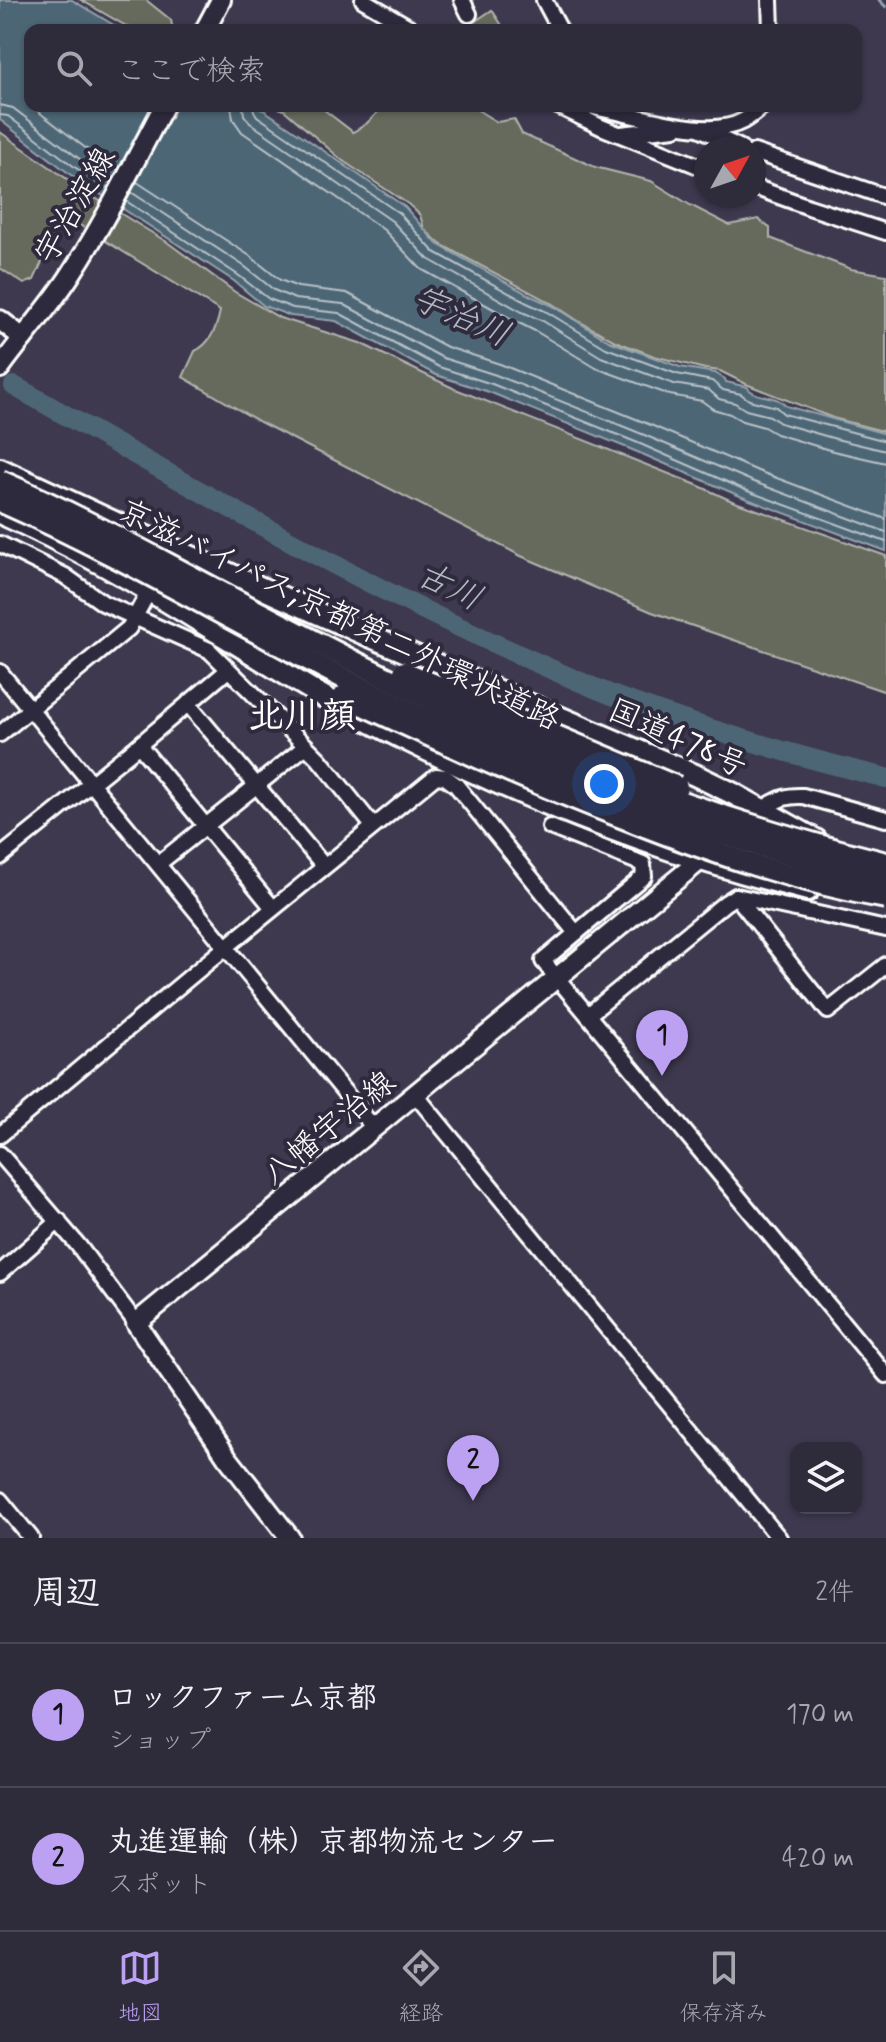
<!DOCTYPE html>
<html lang="ja">
<head>
<meta charset="utf-8">
<style>
	:root { --surface:#2e2b3b; --page:#3a3746; --text:#f1f3f6; --muted:#a7a7af; --line:#494755; --accent:#bca0f2 }
	body { margin:0; font-family:Mynerve,"Klee One",sans-serif; background:var(--page); color:var(--text) }
	.controls { position:absolute; right:24px; bottom:24px; display:grid; overflow:hidden; border-radius:16px; box-shadow:0 2px 6px #0004 }
	.controls button { width:72px; height:72px; display:grid; place-items:center; padding:0; border:0; border-bottom:2px solid var(--line); background:var(--surface); color:var(--text); font:40px sans-serif }
	.compass { position:absolute; left:694px; top:136px; width:72px; height:72px; border-radius:50%; background:var(--surface); box-shadow:0 2px 6px #0004; rotate:50deg }
	.you { position:absolute; left:604px; top:784px; width:28px; height:28px; margin:-20px; border:6px solid #fff; border-radius:50%; background:#1a73e8; box-shadow:0 0 0 12px #1a73e833 }
	.badge { display:grid; place-items:center; width:52px; height:52px; border-radius:50%; background:var(--accent); color:#111; font-size:26px; font-weight:700 }
	.pin { position:absolute; translate:-50% -66px; filter:drop-shadow(0 2px 4px #0008) }
	.pin::after { content:''; position:absolute; top:42px; width:28px; height:24px; background:inherit; clip-path:polygon(0 0,100% 0,50% 100%) }
	.list { margin:0; padding:0; list-style:none }
	h2 { display:flex; justify-content:space-between; align-items:center; height:104px; margin:0; padding:0 32px; font-size:34px }
	h2 small { font-size:26px; font-weight:400; color:var(--muted) }
	.list li { display:grid; grid-template-columns:52px 1fr auto; gap:24px; align-items:center; box-sizing:border-box; height:144px; padding:0 32px; border-top:2px solid var(--line) }
	.list b { display:block; font-size:30px; white-space:nowrap }
	.list p { margin:0; font-size:26px; white-space:nowrap; color:var(--muted) }
	.list em { font-size:26px; font-style:normal; color:var(--muted) }
	.icon { flex:none; width:44px; height:44px; fill:none; stroke:currentColor; stroke-width:2; stroke-linecap:round; stroke-linejoin:round }
	.map { position:relative; flex:none; width:886px; height:1538px; overflow:hidden }
	.search { position:absolute; background:var(--surface); box-shadow:0 2px 6px #0004; left:24px; right:24px; top:24px; height:88px; display:flex; align-items:center; gap:20px; box-sizing:border-box; padding:0 28px; border-radius:16px; color:var(--muted); font-size:30px }
	.sheet { height:392px; background:var(--surface) }
	nav { display:flex; justify-content:space-around; align-items:center; box-sizing:border-box; height:112px; border-top:2px solid var(--line); background:var(--surface); font-size:22px; color:var(--muted) }
	nav a { display:grid; justify-items:center; gap:4px }
	nav .on { color:var(--accent) }
	.map>svg:first-child { display:block }
</style>
</head>
<body>
<div class="map">
<svg width="886" height="1538" viewBox="0 0 886 1538">
	<rect width="100%" height="100%" fill="#3e394f"/>
	<filter id="ink" filterUnits="userSpaceOnUse"><feTurbulence type="fractalNoise" baseFrequency=".0125" numOctaves="2"/><feDisplacementMap in="SourceGraphic" scale="16" xChannelSelector="R" yChannelSelector="G"/><feConvolveMatrix kernelMatrix="1 2 1 2 8 2 1 2 1" color-interpolation-filters="sRGB"/></filter>
	<g filter="url(#ink)">
		<g fill="#666b5d" stroke="#b2b5ae" stroke-width="2">
			<path d="M 81,0 L 146,0 L 171,20 L 173,30 L 133,30 Z"/>
			<path d="M 492,10 L 505,30 L 479,30 L 471,24 Z"/>
			<path d="M 273,106 L 319,106 L 353,132 L 366,124 L 384,106 L 471,106 L 497,122 L 514,119 L 522,134 L 595,167 L 651,181 L 690,205 L 729,225 L 758,219 L 770,228 L 770,238 L 851,269 L 886,275 L 886,432 L 833,418 L 746,384 L 720,371 L 705,369 L 654,356 L 615,341 L 580,322 L 551,303 L 440,244 L 424,229 L 420,215 L 408,204 L 343,161 L 284,110 Z"/>
			<path d="M 0,132 L 87,193 L 167,242 L 235,292 L 280,318 L 360,343 L 453,388 L 697,485 L 732,501 L 886,556 L 886,692 L 652,612 L 521,556 L 260,422 L 183,377 L 195,351 C 210,344 217,327 220,311 L 63,215 L 34,280 L 24,284 L 0,268 Z"/>
		</g>
		<path fill="#4d6675" stroke="#94a3ac" stroke-width="2" d="M 0,0 L 72,0 L 122,30 L 30,30 L 30,106 L 253,106 L 265,111 L 301,135 L 405,207 L 437,244 L 531,296 L 551,305 L 609,341 L 680,367 L 715,373 L 725,379 L 726,382 L 747,387 C 756,400 776,393 786,406 L 886,434 L 886,551 L 747,499 L 635,451 L 489,392 L 436,375 L 336,321 L 291,316 L 264,306 L 234,281 L 71,175 L 0,120 Z"/>
		<g fill="none" stroke-linecap="round" stroke-linejoin="round">
			<g stroke="#b8c2c8" stroke-width="2">
				<path d="M 0,105 L 13,108 L 81,160 L 112,180"/>
				<path d="M 31,106 L 88,150 L 118,170"/>
				<path d="M 231,106 L 233,119 L 242,132 L 384,230 L 421,269 L 517,322 L 537,332 L 596,368 L 670,395 L 702,401 L 713,409 L 730,414 L 742,421 L 764,427 L 776,434 L 833,451 L 886,463"/>
				<path d="M 243,106 L 244,115 L 250,123 L 392,221 L 428,259 L 522,312 L 543,321 L 601,357 L 674,384 L 709,390 L 719,399 L 735,403 L 746,410 L 770,416 L 780,423 L 836,439 L 886,451"/>
				<path d="M 253,106 L 254,111 L 257,116 L 399,213 L 433,251 L 527,303 L 547,312 L 606,348 L 677,374 L 712,381 L 723,390 L 741,394 L 749,400 L 776,407 L 784,414 L 886,441"/>
				<path d="M 0,115 L 8,116 L 76,168 L 108,189"/>
				<path d="M 137,182 L 250,256 L 280,280 L 298,287 L 347,293 L 447,347 L 500,364 L 646,423 L 758,471 L 886,519"/>
				<path d="M 131,192 L 244,266 L 274,290 L 295,299 L 343,304 L 443,358 L 496,375 L 642,434 L 754,482 L 886,532"/>
				<path d="M 126,201 L 238,275 L 269,299 L 293,308 L 339,313 L 439,367 L 492,384 L 638,443 L 750,492 L 886,542"/>
			</g>
			<path stroke="#94a3ac" stroke-width="3" d="M 879,0 L 886,7"/>
			<path stroke="#4d6675" stroke-width="20" d="M 14,386 C 170,474 324,565 487,640 C 531,660 575,681 620,698 C 707,730 796,756 886,778"/>
			<g stroke="#fff" stroke-width="20">
				<g id="minor">
					<path d="M 363,0 L 414,30"/>
					<path d="M 462,0 L 469,14"/>
					<path d="M 544,0 L 560,30"/>
					<path d="M 770,0 L 771,30"/>
					<path d="M 558,106 L 601,127 L 706,169"/>
					<path d="M 587,106 C 629,111 705,142 743,121 C 750,117 757,111 763,106"/>
					<path d="M 701,129 L 741,148"/>
					<path d="M 621,134 L 675,128"/>
					<path d="M 754,152 L 886,197"/>
					<path d="M 754,187 L 809,207 L 886,232"/>
					<path d="M 0,544 L 65,576 L 103,603 L 209,650 L 319,759 L 373,826"/>
					<path d="M 0,672 L 374,1128"/>
					<path d="M 188,704 L 324,866"/>
					<path d="M 0,734 L 129,628 L 149,591"/>
					<path d="M 139,745 L 273,908"/>
					<path d="M 762,809 C 778,800 784,795 803,796 L 886,819"/>
					<path d="M 550,827 L 643,864 L 644,876 L 543,961 L 886,1375"/>
					<path d="M 0,857 L 139,745 L 228,670"/>
					<path d="M 158,864 L 306,746"/>
					<path d="M 736,896 L 828,1011 L 886,965"/>
					<path d="M 588,1015 L 725,903 L 736,896 L 886,929"/>
					<path d="M 415,1094 L 779,1538"/>
					<path d="M 0,1135 L 226,947 L 436,776 L 445,777 L 456,785 L 576,933"/>
					<path d="M 0,1154 L 78,1245 L 136,1323"/>
					<path d="M 0,1273 L 59,1221"/>
					<path d="M 0,1500 L 31,1538"/>
				</g>
			</g>
			<g stroke="#fff" stroke-width="24">
				<g id="major">
					<path d="M 205,30 L 221,0"/>
					<path d="M 0,320 L 23,338"/>
					<path d="M 0,368 C 23,336 50,307 71,274 C 106,220 134,162 164,106"/>
					<path d="M 290,1538 L 227,1457 L 136,1323 L 709,853"/>
				</g>
			</g>
			<g stroke="#fff" stroke-width="26">
				<g id="highway">
					<path d="M 0,469 L 129,529 L 362,633 L 695,775 L 734,794 L 816,840"/>
					<path d="M 0,513 C 76,547 147,588 217,632 C 259,657 299,684 342,707 C 488,785 647,850 808,890"/>
				</g>
			</g>
			<use href="#minor" stroke="#2f2a3d" stroke-width="14"/>
			<use href="#major" stroke="#2f2a3d" stroke-width="18"/>
			<use href="#highway" stroke="#2f2a3d" stroke-width="20"/>
			<g stroke="#fff" stroke-width="26" stroke-linecap="butt">
				<g id="highway-bridge">
					<path d="M 0,481 C 58,506 113,535 168,564 C 237,601 307,638 377,673 C 539,754 710,819 886,863"/>
					<path d="M 0,501 C 127,557 246,630 371,692 C 536,774 708,835 886,882"/>
					<path d="M 404,672 L 677,787"/>
					<path d="M 344,696 C 438,740 532,783 629,820 C 713,853 798,882 886,898"/>
				</g>
			</g>
			<use href="#highway-bridge" stroke="#2f2a3d" stroke-width="20"/>
		</g>
	</g>
	<g text-anchor="middle" stroke-width="8" stroke-linejoin="round" paint-order="stroke">
		<g font-size="32" fill="#fff" stroke="#2f2a3d">
			<text transform="translate(74 205) rotate(-60)" y="11">宇治淀線</text>
			<text transform="translate(340 614) rotate(26)" y="11">京滋バイパス;京都第二外環状道路</text>
			<text transform="translate(678 737) rotate(24)" y="11">国道478号</text>
			<text transform="translate(328 1127) rotate(-39)" y="11">八幡宇治線</text>
		</g>
		<g font-size="34" font-style="italic" fill="#afbac1" stroke="#2f2a3d">
			<text transform="translate(462 315) rotate(24)" y="12">宇治川</text>
			<text transform="translate(450 585) rotate(26)" y="12">古川</text>
		</g>
		<g font-size="36" font-weight="bold" fill="#fff" stroke="#2f2a3d">
			<text x="302" y="727">北川顔</text>
		</g>
	</g>
</svg>
<div class="controls">
<button><svg class="icon" aria-label="layers" viewBox="0 0 24 24"><path d="M12 4l9 5-9 5-9-5zM3 14l9 5 9-5"/></svg></button>
</div>
<svg class="compass" viewBox="-18 -18 36 36"><path d="M0-13l5 13h-10z" fill="#e53935"/><path d="M0 13l5-13h-10z" fill="#a7a7af"/></svg>
<div class="you"></div>
<div class="pin badge" style="left:662px;top:1076px">1</div>
<div class="pin badge" style="left:473px;top:1501px">2</div>
<div class="search"><svg class="icon" aria-label="search" viewBox="0 0 24 24"><circle cx="10" cy="10" r="6"/><path d="M15 15l6 6"/></svg>ここで検索</div>
</div>
<section class="sheet">
<h2>周辺<small>2件</small></h2>
<ul class="list">
<li><span class="badge">1</span><div><b>ロックファーム京都</b><p>ショップ</p></div><em>170 m</em></li>
<li><span class="badge">2</span><div><b>丸進運輸（株）京都物流センター</b><p>スポット</p></div><em>420 m</em></li>
</ul>
</section>
<nav>
<a class="on"><svg class="icon" aria-label="map" viewBox="0 0 24 24"><path d="M3 6l6-2 6 2 6-2v14l-6 2-6-2-6 2zM9 4v14M15 6v14"/></svg>地図</a>
<a><svg class="icon" aria-label="directions" viewBox="0 0 24 24"><path d="M12 3l9 9-9 9-9-9zM9 14v-3h6M13 9l2 2-2 2"/></svg>経路</a>
<a><svg class="icon" aria-label="saved" viewBox="0 0 24 24"><path d="M7 4h10v16l-5-4-5 4z"/></svg>保存済み</a>
</nav>
</body>
</html>
